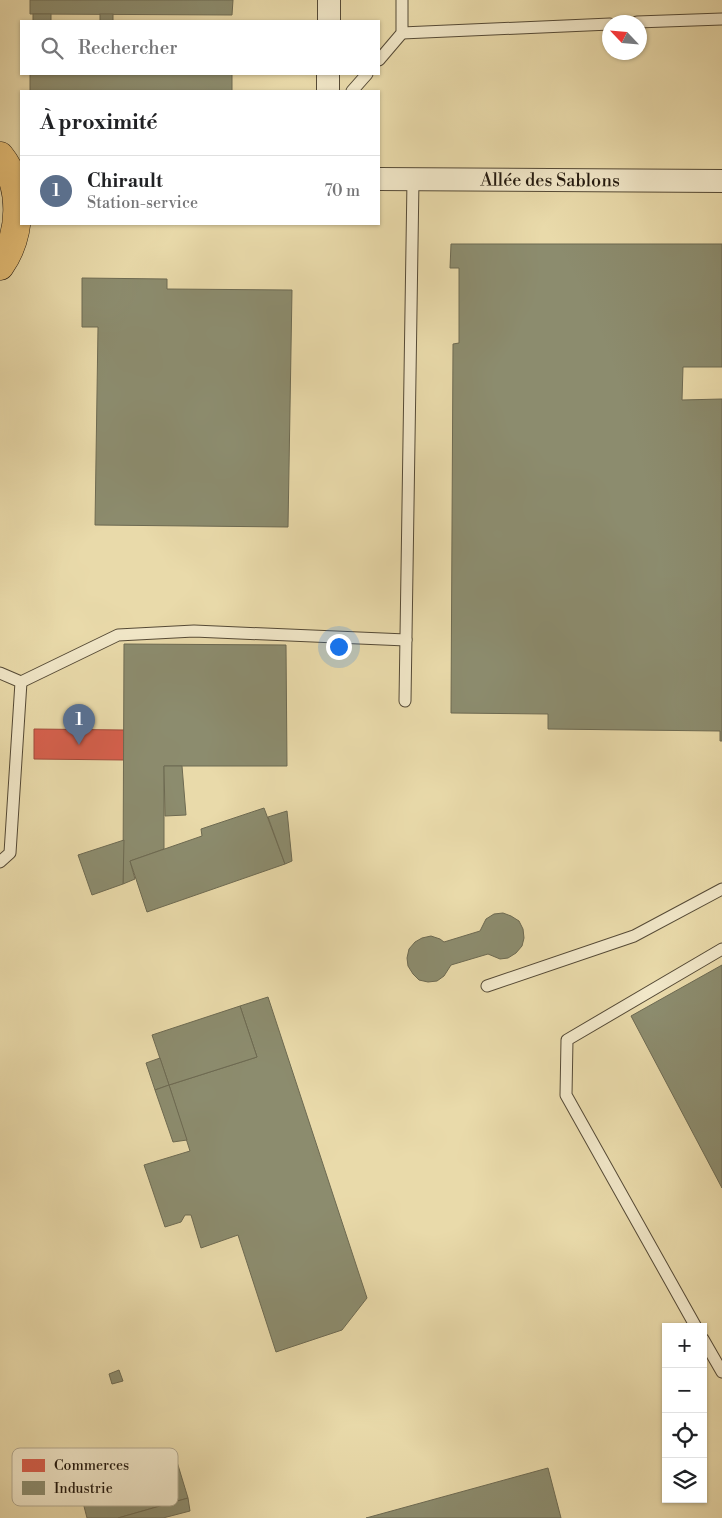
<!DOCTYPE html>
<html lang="fr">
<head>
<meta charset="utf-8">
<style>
	:root { --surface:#fff; --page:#f6f6f6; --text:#202124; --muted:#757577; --line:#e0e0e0; --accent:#7c3aed }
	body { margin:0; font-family:"Libre Bodoni",serif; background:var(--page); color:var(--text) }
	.controls { position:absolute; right:15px; bottom:15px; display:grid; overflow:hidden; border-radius:0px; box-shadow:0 1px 4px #0004 }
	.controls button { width:45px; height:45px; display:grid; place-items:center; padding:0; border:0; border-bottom:1px solid var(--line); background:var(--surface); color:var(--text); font:25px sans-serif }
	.compass { position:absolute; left:602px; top:15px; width:45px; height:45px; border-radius:50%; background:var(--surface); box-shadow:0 1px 4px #0004; rotate:296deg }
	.you { position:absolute; left:338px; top:646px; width:18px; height:18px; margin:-12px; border:4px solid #fff; border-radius:50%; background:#1a73e8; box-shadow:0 0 0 8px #1a73e833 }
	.badge { display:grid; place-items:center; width:32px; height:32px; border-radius:50%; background:var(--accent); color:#fff; font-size:16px; font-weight:700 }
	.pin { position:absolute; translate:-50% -41px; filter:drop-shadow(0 1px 2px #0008) }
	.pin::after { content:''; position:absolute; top:26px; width:18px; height:15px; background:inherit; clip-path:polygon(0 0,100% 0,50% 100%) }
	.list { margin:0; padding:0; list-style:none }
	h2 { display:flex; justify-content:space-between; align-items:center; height:65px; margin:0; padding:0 20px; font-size:21px }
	h2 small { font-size:16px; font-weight:400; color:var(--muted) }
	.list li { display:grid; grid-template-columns:32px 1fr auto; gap:15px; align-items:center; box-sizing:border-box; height:70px; padding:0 20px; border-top:1px solid var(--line) }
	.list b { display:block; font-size:19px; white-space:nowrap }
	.list p { margin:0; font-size:16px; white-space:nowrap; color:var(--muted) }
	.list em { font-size:16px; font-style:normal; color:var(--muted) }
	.icon { flex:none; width:28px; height:28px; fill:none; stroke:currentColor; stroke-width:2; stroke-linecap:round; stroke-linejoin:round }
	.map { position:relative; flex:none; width:722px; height:1518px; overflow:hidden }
	.search { position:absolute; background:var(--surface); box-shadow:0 1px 4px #0004; left:20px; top:20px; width:360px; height:55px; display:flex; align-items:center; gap:12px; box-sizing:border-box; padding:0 18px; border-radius:0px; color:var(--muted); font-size:19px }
	.panel { position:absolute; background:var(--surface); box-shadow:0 1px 4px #0004; left:20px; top:90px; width:360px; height:135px; border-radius:0px }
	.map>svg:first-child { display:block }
</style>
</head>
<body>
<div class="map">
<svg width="722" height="1518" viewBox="0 0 722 1518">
	<rect width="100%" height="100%" fill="#e9daaa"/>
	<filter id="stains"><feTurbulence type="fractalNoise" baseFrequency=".004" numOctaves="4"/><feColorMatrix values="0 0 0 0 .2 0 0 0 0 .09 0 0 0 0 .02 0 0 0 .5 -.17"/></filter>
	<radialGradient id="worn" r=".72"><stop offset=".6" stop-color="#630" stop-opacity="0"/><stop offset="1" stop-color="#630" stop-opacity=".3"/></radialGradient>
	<path fill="#d6604d" stroke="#a14b3a" d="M 34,729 L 124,730 L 124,760 L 34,759 Z"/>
	<g fill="#8c8c6e" stroke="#6d6a52">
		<path d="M 30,0 L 233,0 L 232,15 L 33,14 L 30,14 Z"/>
		<rect x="33" y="14" width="18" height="7"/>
		<rect x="100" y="14" width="13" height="7"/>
		<rect x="30" y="74" width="202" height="17"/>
		<path d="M 451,244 L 722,244 L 722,367 L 683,367 L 682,400 L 722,399 L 722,741 L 720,741 L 720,731 L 548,729 L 548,714 L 451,713 L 453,344 L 459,343 L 459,268 L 450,268 Z"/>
		<path d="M 82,278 L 167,279 L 167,289 L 292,290 L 288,527 L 95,525 L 98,327 L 82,327 Z"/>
		<path d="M 124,644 L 286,645 L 287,766 L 164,766 L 164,849 L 130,861 L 135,879 L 123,884 Z"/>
		<path d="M 164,766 L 182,766 L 186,815 L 165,816 Z"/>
		<path d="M 264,808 L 285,864 L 147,912 L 130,861 L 202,836 L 201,829 Z"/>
		<path d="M 287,811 L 292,861 L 285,864 L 268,817 Z"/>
		<path d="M 124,840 L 123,884 L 92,895 L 78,855 Z"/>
		<path d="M 503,913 L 511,916 L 519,921 L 523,929 L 524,938 L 522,946 L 516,953 L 508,958 L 500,959 L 488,954 L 451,965 L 444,976 L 437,981 L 428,982 L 419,980 L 413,974 L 408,966 L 407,958 L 409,949 L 415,942 L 422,938 L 431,936 L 440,939 L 444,942 L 480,931 L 486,919 L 494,914 Z"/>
		<path d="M 722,965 L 722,1188 L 631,1016 Z"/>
		<path d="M 268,997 L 367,1298 L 342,1330 L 276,1352 L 238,1235 L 201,1248 L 191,1215 L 185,1215 L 181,1222 L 165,1227 L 144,1165 L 190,1151 L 169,1085 L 257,1057 L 240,1006 Z"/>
		<path d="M 240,1006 L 257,1057 L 169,1085 L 152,1035 Z"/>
		<path d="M 160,1058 L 169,1085 L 155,1090 L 146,1063 Z"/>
		<path d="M 169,1085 L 187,1140 L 173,1142 L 155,1090 Z"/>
		<path d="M 119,1370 L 123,1381 L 112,1384 L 109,1374 Z"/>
		<path d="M 174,1452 L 188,1498 L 118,1518 L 87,1518 L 77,1479 Z"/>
		<path d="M 548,1468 L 561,1518 L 366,1518 Z"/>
		<path d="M 188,1498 L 190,1511 L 163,1518 L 118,1518 Z"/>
	</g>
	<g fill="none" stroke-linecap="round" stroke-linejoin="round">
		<g stroke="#554a36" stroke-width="13">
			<g id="lane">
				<path d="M 637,22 L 722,19"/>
				<path d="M 402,33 L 610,24"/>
				<path d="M 379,60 L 402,33 L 402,0"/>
				<path d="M 352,91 L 367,74"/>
				<path d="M 0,673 L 21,682 L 10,853 L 0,862"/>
				<path d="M 21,682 L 118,635 L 194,631 L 406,640"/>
				<path d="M 405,701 L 413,180"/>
				<path d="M 487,986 L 634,936 L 722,889"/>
				<path d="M 696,1327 L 566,1095 L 567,1040 L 722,949"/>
				<path d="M 703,1339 L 722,1372"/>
			</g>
		</g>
		<g stroke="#554a36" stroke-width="24">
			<g id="street">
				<path d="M 329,21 L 329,0"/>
				<path d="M 328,91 L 328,74"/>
				<path id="s1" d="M 379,179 L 722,181"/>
			</g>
		</g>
		<g stroke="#241a0f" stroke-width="29">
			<path id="primary" d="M 0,156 C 24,186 22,235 0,266"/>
		</g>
		<use href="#lane" stroke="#f1e7c8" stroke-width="11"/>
		<use href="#street" stroke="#f1e7c8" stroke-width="22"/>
		<use href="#primary" stroke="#e4bd75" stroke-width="28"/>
	</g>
	<g text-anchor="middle" stroke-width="5" stroke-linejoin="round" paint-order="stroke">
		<g font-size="18" fill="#241a0f" stroke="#f1e7c8">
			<text dy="6" stroke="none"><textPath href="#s1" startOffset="171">Allée des Sablons</textPath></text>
		</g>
	</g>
	<rect x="12" y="1448" width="166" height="58" rx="8" fill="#f1e7c8" stroke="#b4aa90" stroke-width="1"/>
	<rect x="22" y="1459" width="23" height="13" fill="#d6604d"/>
	<rect x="22" y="1481" width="23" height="14" fill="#8c8c6e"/>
	<g font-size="14" fill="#241a0f">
		<text x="54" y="1470">Commerces</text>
		<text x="54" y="1493">Industrie</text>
	</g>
	<rect width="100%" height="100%" filter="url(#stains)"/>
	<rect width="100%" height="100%" fill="url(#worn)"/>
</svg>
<div class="controls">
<button>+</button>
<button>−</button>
<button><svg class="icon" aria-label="locate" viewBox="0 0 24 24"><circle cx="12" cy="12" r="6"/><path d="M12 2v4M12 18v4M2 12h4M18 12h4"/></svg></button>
<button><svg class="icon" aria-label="layers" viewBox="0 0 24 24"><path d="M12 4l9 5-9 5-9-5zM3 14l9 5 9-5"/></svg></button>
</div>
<svg class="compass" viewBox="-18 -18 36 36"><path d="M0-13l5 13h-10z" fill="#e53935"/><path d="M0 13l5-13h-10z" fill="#757577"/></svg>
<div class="you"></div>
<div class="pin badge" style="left:79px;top:745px;background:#5c6f8a">1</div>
<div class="search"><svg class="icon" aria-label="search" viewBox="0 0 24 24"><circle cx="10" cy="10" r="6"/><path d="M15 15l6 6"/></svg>Rechercher</div>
<section class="panel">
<h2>À proximité<small></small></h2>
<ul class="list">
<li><span class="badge" style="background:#5c6f8a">1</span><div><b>Chirault</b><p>Station-service</p></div><em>70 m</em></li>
</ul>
</section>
</div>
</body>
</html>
